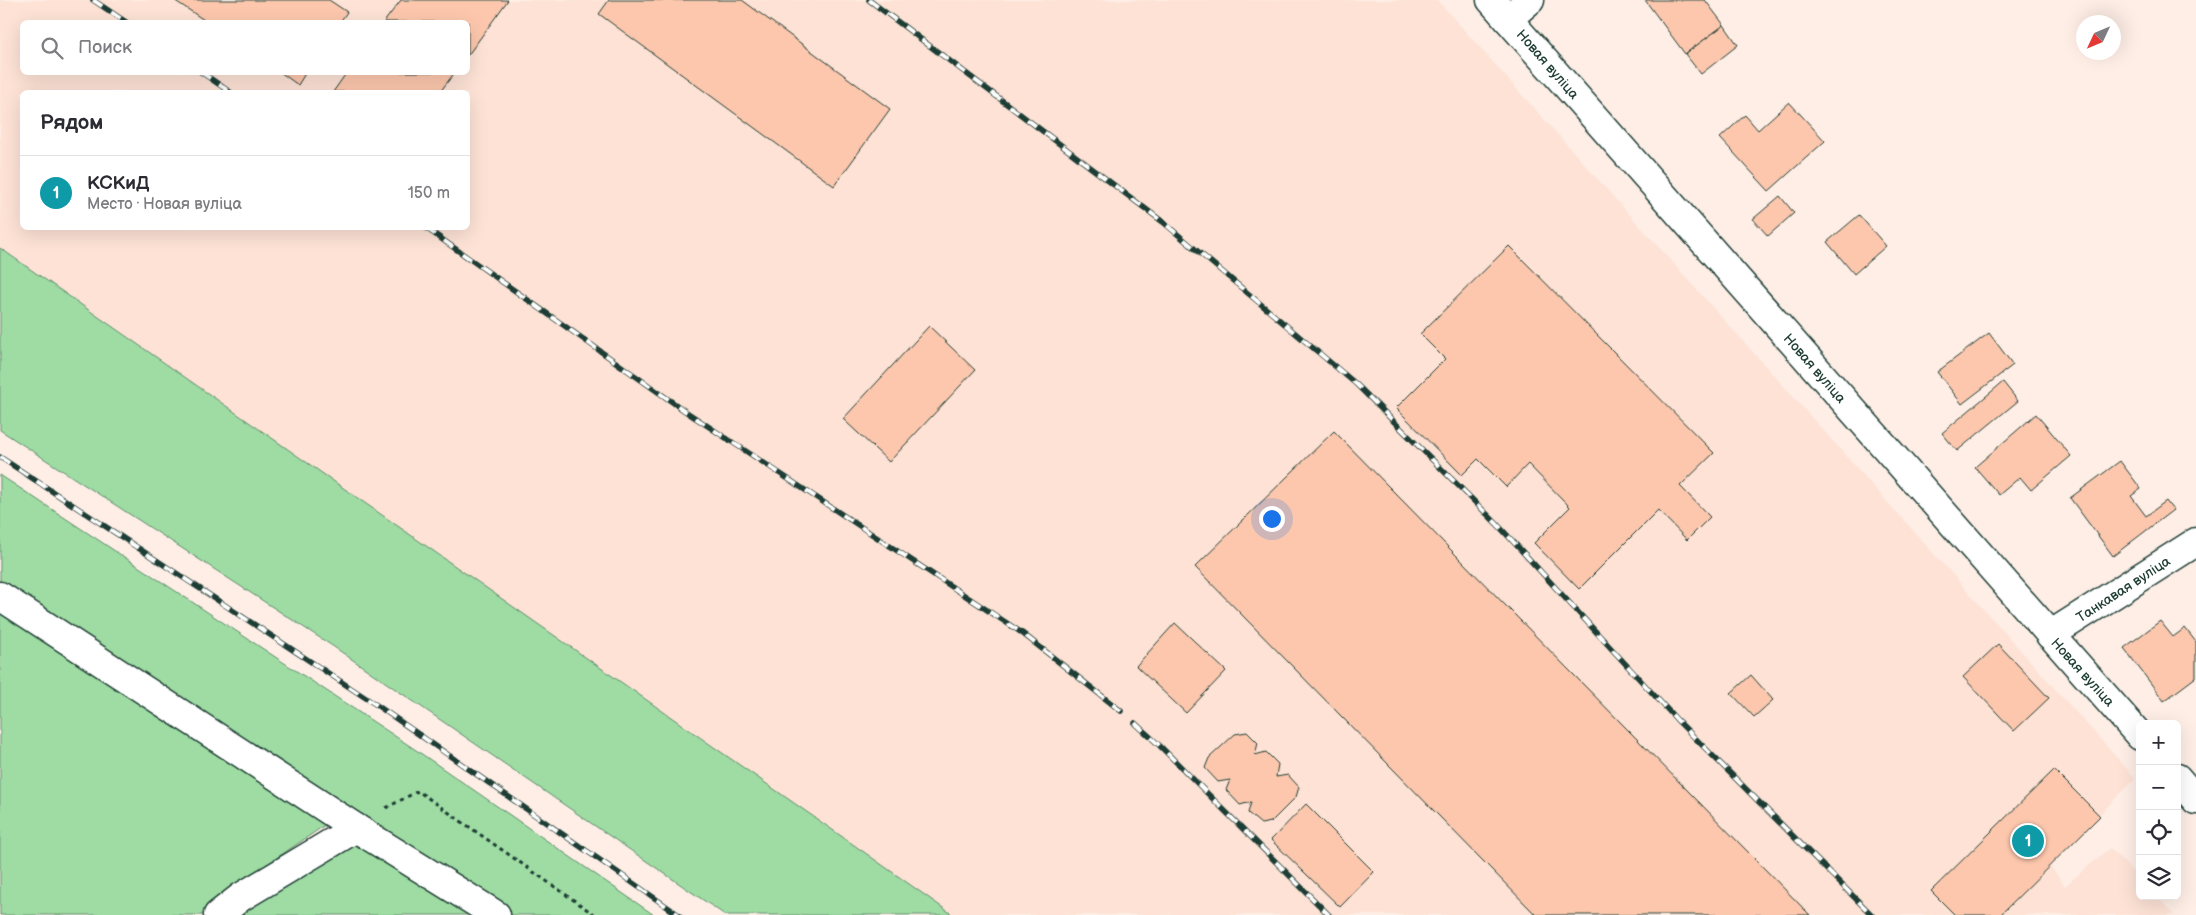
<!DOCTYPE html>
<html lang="ru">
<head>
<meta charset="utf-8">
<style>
	:root { --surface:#fff; --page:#f2f2f3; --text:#2b2b33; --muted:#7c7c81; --line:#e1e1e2; --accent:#1f3d34 }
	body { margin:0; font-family:"Balsamiq Sans",sans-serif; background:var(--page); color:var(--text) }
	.controls { position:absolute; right:15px; bottom:15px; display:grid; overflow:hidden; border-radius:8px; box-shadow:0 5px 20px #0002 }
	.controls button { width:45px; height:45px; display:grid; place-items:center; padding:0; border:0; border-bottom:1px solid var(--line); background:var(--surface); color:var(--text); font:25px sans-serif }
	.compass { position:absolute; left:2076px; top:15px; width:45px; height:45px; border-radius:50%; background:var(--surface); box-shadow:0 5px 20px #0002; rotate:226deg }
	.you { position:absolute; left:1271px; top:518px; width:18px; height:18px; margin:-12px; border:4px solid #fff; border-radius:50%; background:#1a73e8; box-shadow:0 0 0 8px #1a73e833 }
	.badge { display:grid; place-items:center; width:32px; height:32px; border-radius:50%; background:var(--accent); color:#fff; font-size:16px; font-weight:700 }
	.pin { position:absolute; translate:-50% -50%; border:2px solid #fff; box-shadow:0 1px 5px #0006 }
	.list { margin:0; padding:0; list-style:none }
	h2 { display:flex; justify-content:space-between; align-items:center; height:65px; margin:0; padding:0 20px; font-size:21px }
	h2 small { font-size:16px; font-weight:400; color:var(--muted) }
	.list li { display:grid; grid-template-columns:32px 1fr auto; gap:15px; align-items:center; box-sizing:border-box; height:75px; padding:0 20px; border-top:1px solid var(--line) }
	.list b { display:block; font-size:19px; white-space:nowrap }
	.list p { margin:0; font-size:16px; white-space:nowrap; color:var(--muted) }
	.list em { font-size:16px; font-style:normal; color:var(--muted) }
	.icon { flex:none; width:28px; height:28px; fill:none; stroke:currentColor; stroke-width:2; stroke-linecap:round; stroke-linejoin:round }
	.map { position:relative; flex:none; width:2196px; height:915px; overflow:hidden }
	.search { position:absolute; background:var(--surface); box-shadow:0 5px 20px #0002; left:20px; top:20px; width:450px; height:55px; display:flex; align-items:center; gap:12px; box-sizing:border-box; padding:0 18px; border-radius:8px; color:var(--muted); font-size:19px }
	.panel { position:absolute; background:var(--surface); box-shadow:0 5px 20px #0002; left:20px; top:90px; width:450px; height:140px; border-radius:8px }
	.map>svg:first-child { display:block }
</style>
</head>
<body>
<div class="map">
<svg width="2196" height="915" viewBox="0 0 2196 915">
	<rect width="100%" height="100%" fill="#feeee6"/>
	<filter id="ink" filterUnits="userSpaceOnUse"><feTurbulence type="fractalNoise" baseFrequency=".02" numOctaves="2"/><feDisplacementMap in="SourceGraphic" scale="10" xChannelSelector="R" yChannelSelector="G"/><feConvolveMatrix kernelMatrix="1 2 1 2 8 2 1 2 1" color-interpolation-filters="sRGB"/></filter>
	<g filter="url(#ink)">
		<path fill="#fde2d5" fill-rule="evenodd" d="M 0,0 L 1437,0 L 2135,778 L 2050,866 L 2065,886 L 2110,848 L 2140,879 L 2140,896 L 2156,896 L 2174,915 L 953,915 L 0,248 ZM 22,22 L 468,22 L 468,72 L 22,72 ZM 22,92 L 468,92 L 468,228 L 22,228 Z"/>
		<g fill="#9edca3" stroke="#5e8c6c" fill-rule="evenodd">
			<path d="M 0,248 L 854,845 L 953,915 L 725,915 L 334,647 L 0,430 Z"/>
			<path d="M 0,475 L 416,750 L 654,915 L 0,915 ZM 328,823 L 356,841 L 216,899 Z"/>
		</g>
		<g fill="#fcc7ad" stroke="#1f3d34">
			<path d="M 174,0 L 329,0 L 347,12 L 340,22 L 207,22 Z"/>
			<path d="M 401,0 L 508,0 L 468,55 L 468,22 L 384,22 Z"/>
			<path d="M 609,0 L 742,0 L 890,109 L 834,186 L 599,14 Z"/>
			<path d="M 1645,0 L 1705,0 L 1724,25 L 1685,54 Z"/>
			<path d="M 1724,25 L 1738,45 L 1701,74 L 1685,54 Z"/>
			<path d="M 280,72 L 306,72 L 298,85 Z"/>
			<path d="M 347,72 L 455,72 L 440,92 L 333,92 Z"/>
			<path d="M 1789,102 L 1825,141 L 1769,191 L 1720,138 L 1745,115 L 1758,130 Z"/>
			<path d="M 1780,196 L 1794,213 L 1768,236 L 1753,219 Z"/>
			<path d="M 1859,215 L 1886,246 L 1854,274 L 1827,242 Z"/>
			<path d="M 1509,246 L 1714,453 L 1680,486 L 1710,517 L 1687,540 L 1658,510 L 1579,589 L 1534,543 L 1570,507 L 1528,464 L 1506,487 L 1478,459 L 1462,475 L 1396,408 L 1445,359 L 1420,334 Z"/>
			<path d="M 929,326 L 975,370 L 889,462 L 843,419 Z"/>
			<path d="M 1989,333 L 2013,365 L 1962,404 L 1937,372 Z"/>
			<path d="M 2003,382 L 2018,401 L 1957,451 L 1942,433 Z"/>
			<path d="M 2036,414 L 2071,456 L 2031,490 L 2020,477 L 1999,495 L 1975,467 Z"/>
			<path d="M 1334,431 L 1810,915 L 1536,915 L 1195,567 Z"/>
			<path d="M 2120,461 L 2141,489 L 2131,496 L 2146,516 L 2166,501 L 2173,510 L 2113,556 L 2070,498 Z"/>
			<path d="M 2160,621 L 2173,637 L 2185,628 L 2196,642 L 2196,677 L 2164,701 L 2124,648 Z"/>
			<path d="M 1175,623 L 1226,671 L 1186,713 L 1136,666 Z"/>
			<path d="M 1998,644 L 2049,698 L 2014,731 L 1963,677 Z"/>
			<path d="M 1751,675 L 1773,700 L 1754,717 L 1731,693 Z"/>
			<path d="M 1247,732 L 1258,743 L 1255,755 L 1266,752 L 1278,764 L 1276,777 L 1288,775 L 1299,787 L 1296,797 L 1271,822 L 1261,824 L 1248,813 L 1251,802 L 1240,805 L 1226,790 L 1230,780 L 1218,782 L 1205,768 L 1209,758 L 1235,734 Z"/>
			<path d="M 2054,770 L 2100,816 L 2000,915 L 1955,915 L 1931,891 Z"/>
			<path d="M 1306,804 L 1374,872 L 1340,907 L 1271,840 Z"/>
		</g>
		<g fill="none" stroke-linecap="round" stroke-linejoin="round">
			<g stroke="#1f3d34" stroke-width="31">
				<g id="minor">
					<path d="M 1491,0 L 2140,736"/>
					<path d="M 1508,19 L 1530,0"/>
					<path d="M 0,596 L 356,828 L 496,915"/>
					<path d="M 2050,635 L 2196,542"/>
					<path d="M 2177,778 L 2196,800"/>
					<path d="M 218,915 L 241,897 L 356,828"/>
				</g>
			</g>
			<path stroke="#1f3d34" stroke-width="3" stroke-dasharray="4 4" stroke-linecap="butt" d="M 386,808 L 418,791 L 595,915"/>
			<use href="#minor" stroke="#fff" stroke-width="28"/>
			<g stroke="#1f3d34" stroke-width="5.5">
				<g id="rail">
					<path d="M 93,0 L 126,22"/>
					<path d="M 869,0 L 1163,222 L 1356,384 L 1497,524 L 1677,720 L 1872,915"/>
					<path d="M 201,72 L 230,92"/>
					<path d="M 426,228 L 685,411 L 1022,633 L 1121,711"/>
					<path d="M 0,457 L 375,704 L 679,915"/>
					<path d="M 1135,723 L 1158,744 L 1329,915"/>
				</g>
			</g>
			<use href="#rail" stroke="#fff" stroke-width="4" stroke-dasharray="11" stroke-linecap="butt"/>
		</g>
	</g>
	<g text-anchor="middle" stroke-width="4.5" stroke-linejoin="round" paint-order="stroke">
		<g font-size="14" fill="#1f3d34" stroke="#fff">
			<text transform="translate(1548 64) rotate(49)" y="5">Новая вуліца</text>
			<text transform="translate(1815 368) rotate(49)" y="5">Новая вуліца</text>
			<text transform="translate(2123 589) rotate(-33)" y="5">Танкавая вуліца</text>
			<text transform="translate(2083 672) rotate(48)" y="5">Новая вуліца</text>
		</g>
	</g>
</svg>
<div class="controls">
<button>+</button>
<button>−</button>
<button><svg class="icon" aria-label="locate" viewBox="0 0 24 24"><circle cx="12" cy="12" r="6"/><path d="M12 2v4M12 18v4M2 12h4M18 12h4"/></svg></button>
<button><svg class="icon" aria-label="layers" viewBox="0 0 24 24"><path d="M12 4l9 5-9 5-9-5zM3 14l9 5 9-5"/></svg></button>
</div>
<svg class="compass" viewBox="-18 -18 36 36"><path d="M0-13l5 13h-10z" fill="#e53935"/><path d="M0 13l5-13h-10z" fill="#7c7c81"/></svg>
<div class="you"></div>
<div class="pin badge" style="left:2028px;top:841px;background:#0f9aa8">1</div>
<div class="search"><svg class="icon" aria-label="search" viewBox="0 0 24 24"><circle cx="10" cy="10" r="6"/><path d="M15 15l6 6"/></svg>Поиск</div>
<section class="panel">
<h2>Рядом<small></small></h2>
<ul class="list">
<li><span class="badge" style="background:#0f9aa8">1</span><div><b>КСКиД</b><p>Место · Новая вуліца</p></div><em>150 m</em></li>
</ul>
</section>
</div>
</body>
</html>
